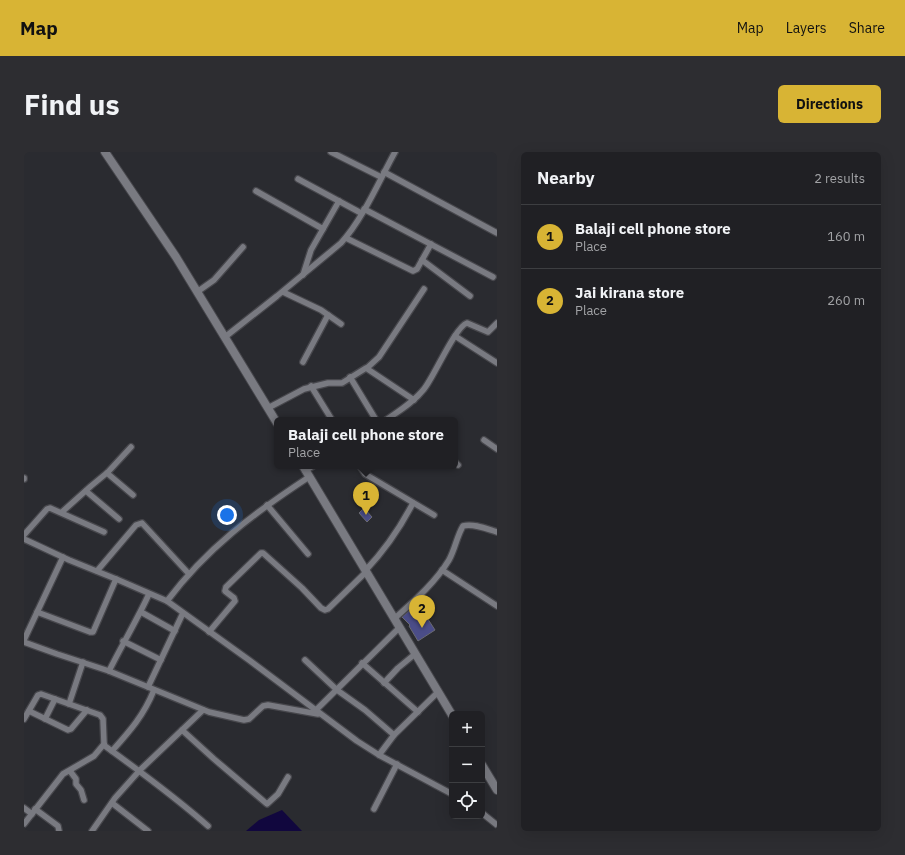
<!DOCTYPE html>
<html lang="en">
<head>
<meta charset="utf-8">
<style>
	:root { --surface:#202024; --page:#2d2d31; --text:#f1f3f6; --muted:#a2a3a6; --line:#3d3e41; --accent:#d8b434 }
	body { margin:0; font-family:"IBM Plex Sans",sans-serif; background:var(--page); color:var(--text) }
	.controls { position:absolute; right:12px; bottom:12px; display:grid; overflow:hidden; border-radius:6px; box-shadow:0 4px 16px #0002 }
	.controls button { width:36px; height:36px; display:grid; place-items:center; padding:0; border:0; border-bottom:1px solid var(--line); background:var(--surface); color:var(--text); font:20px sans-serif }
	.you { position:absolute; left:203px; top:363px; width:14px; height:14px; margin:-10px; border:3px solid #fff; border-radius:50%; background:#1a73e8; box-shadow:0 0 0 6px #1a73e833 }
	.badge { display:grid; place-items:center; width:26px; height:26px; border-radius:50%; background:var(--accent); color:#111; font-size:13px; font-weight:700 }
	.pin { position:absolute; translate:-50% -33px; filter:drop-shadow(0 1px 2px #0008) }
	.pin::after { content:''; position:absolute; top:21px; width:14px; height:12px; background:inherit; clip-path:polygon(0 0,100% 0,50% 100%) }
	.popup { position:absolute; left:250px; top:265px; width:184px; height:52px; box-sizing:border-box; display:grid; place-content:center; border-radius:6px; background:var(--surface); filter:drop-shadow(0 1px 3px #0005); font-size:13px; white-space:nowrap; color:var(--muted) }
	.popup b { font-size:15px; color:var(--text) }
	.popup::after { content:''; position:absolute; left:50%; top:100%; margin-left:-8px; border:8px solid transparent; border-top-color:var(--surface) }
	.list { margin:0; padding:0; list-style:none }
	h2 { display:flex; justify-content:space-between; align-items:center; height:52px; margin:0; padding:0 16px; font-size:17px }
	h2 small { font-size:13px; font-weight:400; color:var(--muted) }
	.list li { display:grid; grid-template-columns:26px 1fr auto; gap:12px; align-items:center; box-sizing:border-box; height:64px; padding:0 16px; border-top:1px solid var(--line) }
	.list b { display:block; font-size:15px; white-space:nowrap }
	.list p { margin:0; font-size:13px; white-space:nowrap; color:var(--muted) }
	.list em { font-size:13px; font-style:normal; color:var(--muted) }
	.icon { flex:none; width:22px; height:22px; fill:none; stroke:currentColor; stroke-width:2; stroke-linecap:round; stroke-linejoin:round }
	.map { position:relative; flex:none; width:473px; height:679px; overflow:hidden; border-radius:6px }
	header { display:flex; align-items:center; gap:24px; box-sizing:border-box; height:56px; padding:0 20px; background:var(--accent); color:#111 }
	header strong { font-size:19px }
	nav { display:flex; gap:22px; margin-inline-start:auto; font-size:14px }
	.intro { display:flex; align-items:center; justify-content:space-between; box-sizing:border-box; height:96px; padding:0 24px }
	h1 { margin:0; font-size:28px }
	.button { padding:10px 18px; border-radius:6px; background:var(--accent); color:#111; font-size:14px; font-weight:700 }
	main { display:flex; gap:24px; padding:0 24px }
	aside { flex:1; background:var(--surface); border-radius:6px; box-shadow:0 4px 16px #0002 }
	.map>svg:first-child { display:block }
</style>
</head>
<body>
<header>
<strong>Map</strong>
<nav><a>Map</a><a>Layers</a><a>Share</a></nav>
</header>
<div class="intro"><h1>Find us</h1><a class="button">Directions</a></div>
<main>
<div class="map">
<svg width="473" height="679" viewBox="0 0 473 679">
	<rect width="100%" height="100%" fill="#2a2b30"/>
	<path fill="#11073e" d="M 258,658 L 278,679 L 222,679 L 235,668 Z"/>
	<g fill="#4b4d88" stroke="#6a6a71">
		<path d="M 340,356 L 348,365 L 343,370 L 335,361 Z"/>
		<path d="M 388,456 L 395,465 L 400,461 L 411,478 L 394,489 L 385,474 L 386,473 L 378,465 Z"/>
	</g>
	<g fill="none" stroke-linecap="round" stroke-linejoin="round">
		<g stroke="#47474c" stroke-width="8">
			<g id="street">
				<path d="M 307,0 L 357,25"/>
				<path d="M 360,20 L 473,81"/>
				<path d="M 274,27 L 337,61"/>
				<path d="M 232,39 L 299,77"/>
				<path d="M 340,57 L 469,125"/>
				<path d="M 322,86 L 389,119 L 393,117 L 407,92"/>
				<path d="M 398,108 L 446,144"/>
				<path d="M 279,123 L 287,98 L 315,49"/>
				<path d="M 173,140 L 190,128 L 219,95"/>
				<path d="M 259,140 L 297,158 L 317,172"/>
				<path d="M 431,184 L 473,211"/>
				<path d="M 201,185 L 253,144 L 317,91 C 339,67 355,29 371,0"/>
				<path d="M 279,210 L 304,163"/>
				<path d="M 343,216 L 355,205 L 400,137"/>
				<path d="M 326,225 L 352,268"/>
				<path d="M 287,234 L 308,268"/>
				<path d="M 244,256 L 280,237 L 304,231 L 318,231 L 342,216 L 390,248"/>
				<path d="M 362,268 C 375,259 390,250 400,237 C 410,225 431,175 443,171 L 464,180 L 473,171"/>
				<path d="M 460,288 L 473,297"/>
				<path d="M 431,310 L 434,313"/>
				<path d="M 336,314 L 341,322 L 410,363"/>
				<path d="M 281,319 L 289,314"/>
				<path d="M 83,321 L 109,343"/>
				<path d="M 0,327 L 0,326"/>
				<path d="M 62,339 L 95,367"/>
				<path d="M 243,353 L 284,402"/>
				<path d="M 38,360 L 67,334 L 84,320 L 107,295"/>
				<path d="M 0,383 L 23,357 L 26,356 L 80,380"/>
				<path d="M 0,387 L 45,408 L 92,427 L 143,449 L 225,508 L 333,589 L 355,603 L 428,642"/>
				<path d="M 418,418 L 473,454"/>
				<path d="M 73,419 L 112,373 L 118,371 L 165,422"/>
				<path d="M 341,419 C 361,398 376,376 389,351"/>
				<path d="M 143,449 C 183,396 230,361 285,325"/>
				<path d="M 13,460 L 66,480 L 69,480 L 92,427"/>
				<path d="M 117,460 L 151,479"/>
				<path d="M 370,467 C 390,449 411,431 425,408 C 431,397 433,384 439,374 C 449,371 463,377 473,380"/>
				<path d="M 185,480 L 211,449 L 210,446 L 201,439 L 202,435 L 237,401 L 239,401 L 278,436 L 297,456 L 301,458 L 304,457 L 342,420"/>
				<path d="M 0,488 L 39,405"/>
				<path d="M 99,489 L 137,508"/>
				<path d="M 0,490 L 33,502 L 85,519 L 185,560 L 220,568 L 225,567 L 239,554 L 244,553 L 294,562"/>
				<path d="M 281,508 L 313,538 L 341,558 L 370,583"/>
				<path d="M 338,511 L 394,560"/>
				<path d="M 85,519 C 98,493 113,468 125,442"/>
				<path d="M 360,531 L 374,516 L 391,502"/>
				<path d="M 124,535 L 159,461"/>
				<path d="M 45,552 L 59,510"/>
				<path d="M 5,559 L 44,578 L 47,577 L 63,558"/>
				<path d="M 291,559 L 376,475"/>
				<path d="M 0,567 L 14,543 L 17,542 L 76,563 L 79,567 L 80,591 L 81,594 C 117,620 151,645 184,674"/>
				<path d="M 21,567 L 31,547"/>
				<path d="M 158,578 L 190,607 L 243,652 L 254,642 L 264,625"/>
				<path d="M 88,599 C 106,579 120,563 130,538"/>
				<path d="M 355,603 L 370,583 L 414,540"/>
				<path d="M 46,619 L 52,627 L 52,632 L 57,638 L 60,648"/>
				<path d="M 88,651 L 124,679"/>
				<path d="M 0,656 L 8,662"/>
				<path d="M 11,657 L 34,674 L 35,679"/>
				<path d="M 350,657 L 373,612"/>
				<path d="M 458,661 L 473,673"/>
				<path d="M 0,672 L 39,622 L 70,604 L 80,592"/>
				<path d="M 68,679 L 91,646 L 116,618 L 179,558"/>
			</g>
		</g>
		<g stroke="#47474c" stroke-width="10">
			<g id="secondary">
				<path d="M 81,0 L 152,105 L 253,271"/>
				<path d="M 279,314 L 428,563"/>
				<path d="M 458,613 L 473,638"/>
			</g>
		</g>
		<use href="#street" stroke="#797a81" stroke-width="5.5"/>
		<use href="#secondary" stroke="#797a81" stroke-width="8"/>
	</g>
</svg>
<div class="controls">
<button>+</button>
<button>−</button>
<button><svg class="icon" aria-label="locate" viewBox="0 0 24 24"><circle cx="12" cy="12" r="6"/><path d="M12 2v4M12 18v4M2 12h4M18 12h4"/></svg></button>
</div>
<div class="you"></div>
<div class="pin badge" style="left:342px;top:363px">1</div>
<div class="popup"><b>Balaji cell phone store</b>Place</div>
<div class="pin badge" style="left:398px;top:476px">2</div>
</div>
<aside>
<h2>Nearby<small>2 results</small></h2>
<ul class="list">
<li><span class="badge">1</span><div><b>Balaji cell phone store</b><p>Place</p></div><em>160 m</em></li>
<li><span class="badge">2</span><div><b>Jai kirana store</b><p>Place</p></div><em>260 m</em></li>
</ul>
</aside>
</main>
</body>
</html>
